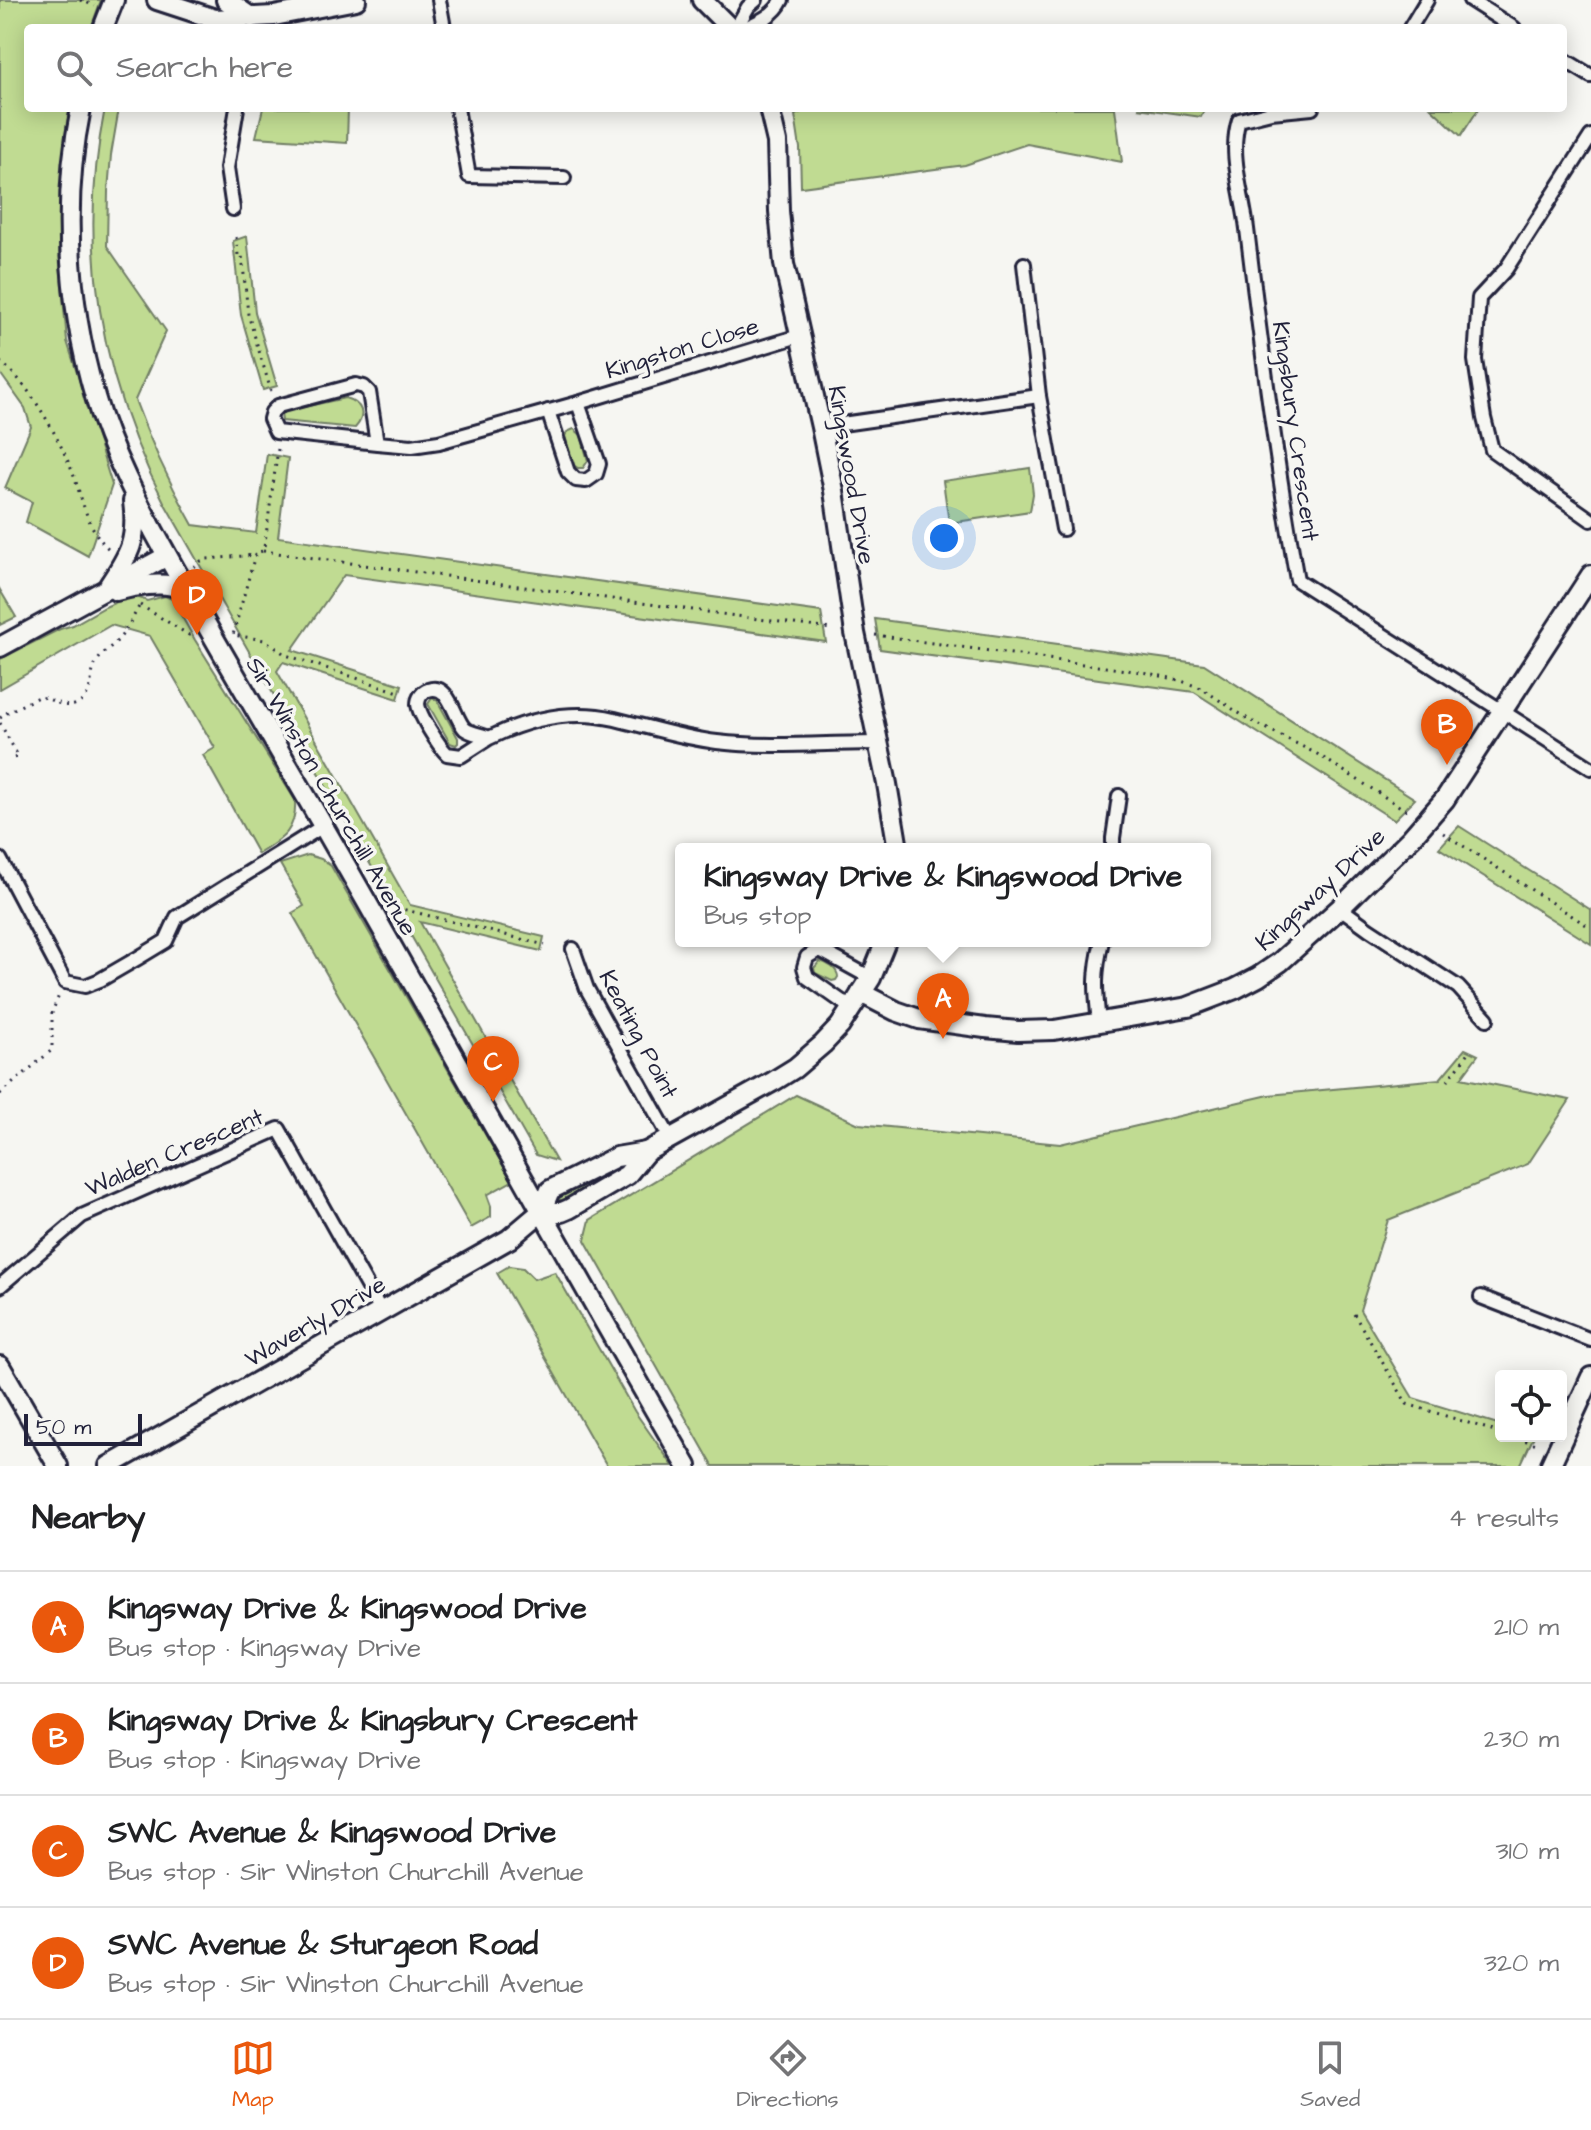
<!DOCTYPE html>
<html lang="en">
<head>
<meta charset="utf-8">
<style>
	:root { --surface:#fff; --page:#f6f6f6; --text:#202124; --muted:#757577; --line:#e0e0e0; --accent:#ea580c }
	body { margin:0; font-family:"Architects Daughter",sans-serif; background:var(--page); color:var(--text) }
	.controls { position:absolute; right:24px; bottom:24px; display:grid; overflow:hidden; border-radius:8px; box-shadow:0 4px 20px #0003 }
	.controls button { width:72px; height:72px; display:grid; place-items:center; padding:0; border:0; border-bottom:2px solid var(--line); background:var(--surface); color:var(--text); font:40px sans-serif }
	.scale { position:absolute; left:24px; bottom:20px; width:118px; box-sizing:border-box; padding-left:8px; border:4px solid #22223b; border-top:0; font-size:22px; line-height:28px; white-space:nowrap; color:#22223b; -webkit-text-stroke:6px #f6f6f2; paint-order:stroke }
	.you { position:absolute; left:944px; top:538px; width:28px; height:28px; margin:-20px; border:6px solid #fff; border-radius:50%; background:#1a73e8; box-shadow:0 0 0 12px #1a73e833 }
	.badge { display:grid; place-items:center; width:52px; height:52px; border-radius:50%; background:var(--accent); color:#fff; font-size:26px; font-weight:700 }
	.pin { position:absolute; translate:-50% -66px; filter:drop-shadow(0 2px 4px #0008) }
	.pin::after { content:''; position:absolute; top:42px; width:28px; height:24px; background:inherit; clip-path:polygon(0 0,100% 0,50% 100%) }
	.popup { position:absolute; left:675px; top:843px; width:536px; height:104px; box-sizing:border-box; display:grid; place-content:center; border-radius:8px; background:var(--surface); filter:drop-shadow(0 2px 6px #0005); font-size:26px; white-space:nowrap; color:var(--muted) }
	.popup b { font-size:30px; color:var(--text) }
	.popup::after { content:''; position:absolute; left:50%; top:100%; margin-left:-16px; border:16px solid transparent; border-top-color:var(--surface) }
	.list { margin:0; padding:0; list-style:none }
	h2 { display:flex; justify-content:space-between; align-items:center; height:104px; margin:0; padding:0 32px; font-size:34px }
	h2 small { font-size:26px; font-weight:400; color:var(--muted) }
	.list li { display:grid; grid-template-columns:52px 1fr auto; gap:24px; align-items:center; box-sizing:border-box; height:112px; padding:0 32px; border-top:2px solid var(--line) }
	.list b { display:block; font-size:30px; white-space:nowrap }
	.list p { margin:0; font-size:26px; white-space:nowrap; color:var(--muted) }
	.list em { font-size:26px; font-style:normal; color:var(--muted) }
	.icon { flex:none; width:44px; height:44px; fill:none; stroke:currentColor; stroke-width:2; stroke-linecap:round; stroke-linejoin:round }
	.map { position:relative; flex:none; width:1591px; height:1466px; overflow:hidden }
	.search { position:absolute; background:var(--surface); box-shadow:0 4px 20px #0003; left:24px; right:24px; top:24px; height:88px; display:flex; align-items:center; gap:20px; box-sizing:border-box; padding:0 28px; border-radius:8px; color:var(--muted); font-size:30px }
	.sheet { height:552px; background:var(--surface) }
	nav { display:flex; justify-content:space-around; align-items:center; box-sizing:border-box; height:112px; border-top:2px solid var(--line); background:var(--surface); font-size:22px; color:var(--muted) }
	nav a { display:grid; justify-items:center; gap:4px }
	nav .on { color:var(--accent) }
	.map>svg:first-child { display:block }
</style>
</head>
<body>
<div class="map">
<svg width="1591" height="1466" viewBox="0 0 1591 1466">
	<rect width="100%" height="100%" fill="#f6f6f2"/>
	<filter id="ink" filterUnits="userSpaceOnUse"><feTurbulence type="fractalNoise" baseFrequency=".0125" numOctaves="2"/><feDisplacementMap in="SourceGraphic" scale="16" xChannelSelector="R" yChannelSelector="G"/><feConvolveMatrix kernelMatrix="1 2 1 2 8 2 1 2 1" color-interpolation-filters="sRGB"/></filter>
	<g filter="url(#ink)">
		<g fill="#c0db92" stroke="#717e66" stroke-width="2">
			<path d="M 0,0 L 101,0 L 91,28 L 28,28 L 28,108 L 70,108 L 67,121 L 59,253 L 67,341 L 112,485 L 88,556 L 26,522 L 32,502 L 5,488 L 31,427 L 25,408 L 0,373 Z"/>
			<path d="M 105,108 L 119,108 L 111,155 L 108,191 L 107,246 L 166,331 L 135,400 C 151,444 170,484 193,525 L 256,533 L 267,454 L 288,458 L 278,537 L 821,612 L 826,642 L 344,575 L 292,650 L 402,685 L 398,699 L 283,662 L 277,671 L 410,905 L 544,937 L 541,951 L 420,922 L 556,1161 L 536,1155 L 165,504 C 100,379 77,248 105,108 Z"/>
			<path d="M 263,108 L 348,108 L 347,143 L 256,137 Z"/>
			<path d="M 810,108 L 1115,108 L 1122,162 L 1027,144 L 965,165 L 801,187 L 800,148 L 795,115 Z"/>
			<path d="M 1138,108 L 1205,108 L 1201,117 Z"/>
			<path d="M 1431,108 L 1479,108 L 1461,136 Z"/>
			<path d="M 247,236 L 255,312 L 277,386 L 263,390 L 241,315 L 233,241 Z"/>
			<path d="M 345,398 C 362,403 367,415 355,428 L 282,421 L 281,414 L 285,411 Z"/>
			<path d="M 574,429 L 581,435 L 588,461 L 583,468 L 578,468 L 573,465 L 565,436 L 567,432 Z"/>
			<path d="M 1030,468 L 1033,494 L 1030,511 L 949,523 L 943,481 Z"/>
			<path d="M 0,590 L 16,617 L 0,625 Z"/>
			<path d="M 165,596 L 172,599 L 195,640 L 295,800 C 297,831 282,839 258,854 L 203,755 L 215,748 L 150,636 L 111,625 L 0,689 L 0,659 L 60,629 L 73,625 L 105,607 L 128,597 L 137,597 L 147,601 Z"/>
			<path d="M 875,619 L 1204,664 L 1415,799 L 1394,820 L 1194,692 L 880,649 Z"/>
			<path d="M 432,698 L 437,700 L 458,738 L 458,743 L 456,745 L 450,743 L 428,704 Z"/>
			<path d="M 1459,826 L 1591,910 L 1591,944 L 1439,848 Z"/>
			<path d="M 308,855 L 321,859 L 331,866 L 512,1181 L 487,1195 L 491,1206 L 491,1217 L 471,1228 L 292,913 L 304,906 L 280,864 Z"/>
			<path d="M 820,961 C 827,963 838,969 838,977 L 836,980 L 832,981 L 815,973 L 814,968 Z"/>
			<path d="M 1465,1049 L 1478,1055 L 1461,1078 L 1570,1100 L 1528,1164 L 1388,1220 L 1360,1310 L 1413,1398 L 1501,1425 L 1501,1436 L 1534,1436 L 1520,1466 L 713,1466 L 585,1240 L 590,1220 L 796,1095 L 859,1124 L 1060,1144 L 1269,1095 L 1440,1079 Z"/>
			<path d="M 619,1166 L 620,1168 L 563,1202 L 558,1198 Z"/>
			<path d="M 509,1266 L 523,1268 L 534,1279 L 555,1272 L 635,1412 L 673,1466 L 607,1466 L 497,1273 Z"/>
		</g>
		<g fill="none" stroke-linecap="round" stroke-linejoin="round">
			<g stroke="#22223b" stroke-width="18">
				<g id="street">
					<path d="M 439,0 L 444,28"/>
					<path d="M 1470,0 L 1514,28"/>
					<path d="M 736,28 L 748,7 L 756,0"/>
					<path d="M 745,28 C 759,22 775,15 782,0"/>
					<path d="M 1410,28 L 1427,0"/>
					<path d="M 1563,59 L 1591,76"/>
					<path d="M 457,108 L 469,176 L 564,178"/>
					<path d="M 1312,108 L 1271,112 L 1239,120 C 1228,154 1243,194 1247,229 C 1261,346 1276,463 1297,580 L 1591,768"/>
					<path d="M 1591,136 L 1506,269 L 1479,298 L 1475,360 L 1484,418 L 1492,450 L 1591,520"/>
					<path d="M 233,209 L 227,168 L 237,108"/>
					<path d="M 1024,264 L 1039,396 L 1063,529"/>
					<path d="M 548,411 L 568,472 L 576,480 L 586,481 L 596,474 L 599,464 L 578,403"/>
					<path d="M 821,427 L 1039,396"/>
					<path d="M 377,443 L 276,432 L 270,419 L 272,412 L 278,406 L 356,385 L 364,387 L 369,392 L 377,443 L 412,446 L 439,442 L 578,403 L 799,336"/>
					<path d="M 489,738 L 461,756 L 447,754 C 439,746 419,715 418,704 C 418,698 422,692 428,690 C 450,682 454,719 465,729 C 470,733 483,735 489,738 C 528,719 572,709 615,719 C 649,727 682,738 717,742 C 769,748 824,743 877,743"/>
					<path d="M 1113,849 L 1113,838 L 1119,796"/>
					<path d="M 0,859 L 65,982 L 85,986 L 100,980 L 138,958 L 166,941 L 177,917 L 323,826"/>
					<path d="M 1340,908 L 1369,929 L 1458,987 L 1487,1019"/>
					<path d="M 573,949 L 587,989 L 670,1138"/>
					<path d="M 851,1008 L 807,977 L 804,967 L 807,957 L 817,951 L 822,951 L 871,978"/>
					<path d="M 1099,1022 C 1095,989 1094,974 1102,941"/>
					<path d="M 0,1286 L 82,1216 L 279,1129 L 381,1311"/>
					<path d="M 1481,1297 L 1591,1340"/>
				</g>
			</g>
			<g stroke="#22223b" stroke-width="24">
				<g id="secondary">
					<path d="M 157,0 L 215,19 L 274,16 L 356,0"/>
					<path d="M 226,0 L 252,18"/>
					<path d="M 702,0 L 730,28"/>
					<path d="M 103,28 L 114,0"/>
					<path d="M 81,108 C 60,210 69,318 101,416 C 121,474 151,527 181,580 C 227,662 275,743 322,824 C 445,1037 563,1253 687,1466"/>
					<path d="M 769,108 L 777,142 L 779,211 L 784,264 L 821,427 L 834,491 L 855,633 L 887,784 L 898,849"/>
					<path d="M 109,585 C 130,554 138,539 133,501"/>
					<path d="M 116,591 C 130,587 166,580 179,589 C 183,592 185,595 189,599"/>
					<path d="M 0,647 L 167,556"/>
					<path d="M 861,993 L 896,1011 L 919,1019 L 985,1028 L 1018,1031 L 1054,1030 L 1188,1007 L 1235,989 L 1258,977 L 1280,962 L 1340,908 L 1411,838 L 1445,799 L 1591,575"/>
					<path d="M 541,1212 L 562,1212 L 569,1209 L 627,1175 L 646,1152 L 774,1081 L 795,1068 L 823,1044 L 840,1026 L 871,978 L 886,941"/>
					<path d="M 0,1366 L 58,1466"/>
					<path d="M 109,1466 L 509,1239 L 541,1212 L 550,1190 L 616,1157 L 646,1152"/>
					<path d="M 1550,1466 L 1591,1377"/>
				</g>
			</g>
			<g stroke="#22223b" stroke-width="3" stroke-dasharray="2 6" stroke-linecap="butt">
				<path d="M 80,0 L 95,6"/>
				<path d="M 1190,108 L 1206,111"/>
				<path d="M 236,237 L 238,255 L 242,255 L 248,314 L 271,391"/>
				<path d="M 0,362 C 28,381 57,435 70,466 C 82,494 85,528 110,550"/>
				<path d="M 278,449 L 265,542 L 263,551 L 258,552 L 255,555 L 233,635 L 265,640 L 286,655 L 402,693"/>
				<path d="M 263,551 L 831,629"/>
				<path d="M 194,567 L 201,561 L 207,559 L 255,555"/>
				<path d="M 140,605 L 189,635 L 191,634"/>
				<path d="M 875,635 L 1148,673 L 1179,680 L 1201,688 L 1248,719 L 1317,754 L 1407,811"/>
				<path d="M 0,718 L 8,712 L 38,697 C 51,697 60,708 74,705 C 95,699 88,677 96,663 C 102,653 110,648 118,640 C 127,630 134,615 141,603"/>
				<path d="M 0,723 L 18,756 L 9,761"/>
				<path d="M 1443,833 L 1591,928"/>
				<path d="M 389,908 L 394,907 L 545,945"/>
				<path d="M 1448,1081 L 1470,1051"/>
				<path d="M 0,1094 L 52,1050 L 52,1012 L 60,993"/>
				<path d="M 1354,1314 L 1407,1404 L 1501,1433"/>
				<path d="M 1510,1436 L 1537,1444"/>
			</g>
			<use href="#street" stroke="#f6f6f2" stroke-width="12"/>
			<use href="#secondary" stroke="#f6f6f2" stroke-width="18"/>
		</g>
	</g>
	<g text-anchor="middle" stroke-width="7" stroke-linejoin="round" paint-order="stroke">
		<g font-size="24" fill="#22223b" stroke="#f6f6f2">
			<text transform="translate(682 348) rotate(-17)" y="8">Kingston Close</text>
			<text transform="translate(1296 431) rotate(82)" y="8">Kingsbury Crescent</text>
			<text transform="translate(852 475) rotate(80)" y="8">Kingswood Drive</text>
			<text transform="translate(332 796) rotate(60)" y="8">Sir Winston Churchill Avenue</text>
			<text transform="translate(1320 889) rotate(-43)" y="8">Kingsway Drive</text>
			<text transform="translate(639 1034) rotate(62)" y="8">Keating Point</text>
			<text transform="translate(174 1152) rotate(-23)" y="8">Walden Crescent</text>
			<text transform="translate(315 1321) rotate(-30)" y="8">Waverly Drive</text>
		</g>
	</g>
</svg>
<div class="controls">
<button><svg class="icon" aria-label="locate" viewBox="0 0 24 24"><circle cx="12" cy="12" r="6"/><path d="M12 2v4M12 18v4M2 12h4M18 12h4"/></svg></button>
</div>
<div class="scale">50 m</div>
<div class="you"></div>
<div class="pin badge" style="left:943px;top:1039px">A</div>
<div class="popup"><b>Kingsway Drive &amp; Kingswood Drive</b>Bus stop</div>
<div class="pin badge" style="left:1447px;top:765px">B</div>
<div class="pin badge" style="left:493px;top:1102px">C</div>
<div class="pin badge" style="left:197px;top:635px">D</div>
<div class="search"><svg class="icon" aria-label="search" viewBox="0 0 24 24"><circle cx="10" cy="10" r="6"/><path d="M15 15l6 6"/></svg>Search here</div>
</div>
<section class="sheet">
<h2>Nearby<small>4 results</small></h2>
<ul class="list">
<li><span class="badge">A</span><div><b>Kingsway Drive &amp; Kingswood Drive</b><p>Bus stop · Kingsway Drive</p></div><em>210 m</em></li>
<li><span class="badge">B</span><div><b>Kingsway Drive &amp; Kingsbury Crescent</b><p>Bus stop · Kingsway Drive</p></div><em>230 m</em></li>
<li><span class="badge">C</span><div><b>SWC Avenue &amp; Kingswood Drive</b><p>Bus stop · Sir Winston Churchill Avenue</p></div><em>310 m</em></li>
<li><span class="badge">D</span><div><b>SWC Avenue &amp; Sturgeon Road</b><p>Bus stop · Sir Winston Churchill Avenue</p></div><em>320 m</em></li>
</ul>
</section>
<nav>
<a class="on"><svg class="icon" aria-label="map" viewBox="0 0 24 24"><path d="M3 6l6-2 6 2 6-2v14l-6 2-6-2-6 2zM9 4v14M15 6v14"/></svg>Map</a>
<a><svg class="icon" aria-label="directions" viewBox="0 0 24 24"><path d="M12 3l9 9-9 9-9-9zM9 14v-3h6M13 9l2 2-2 2"/></svg>Directions</a>
<a><svg class="icon" aria-label="saved" viewBox="0 0 24 24"><path d="M7 4h10v16l-5-4-5 4z"/></svg>Saved</a>
</nav>
</body>
</html>
